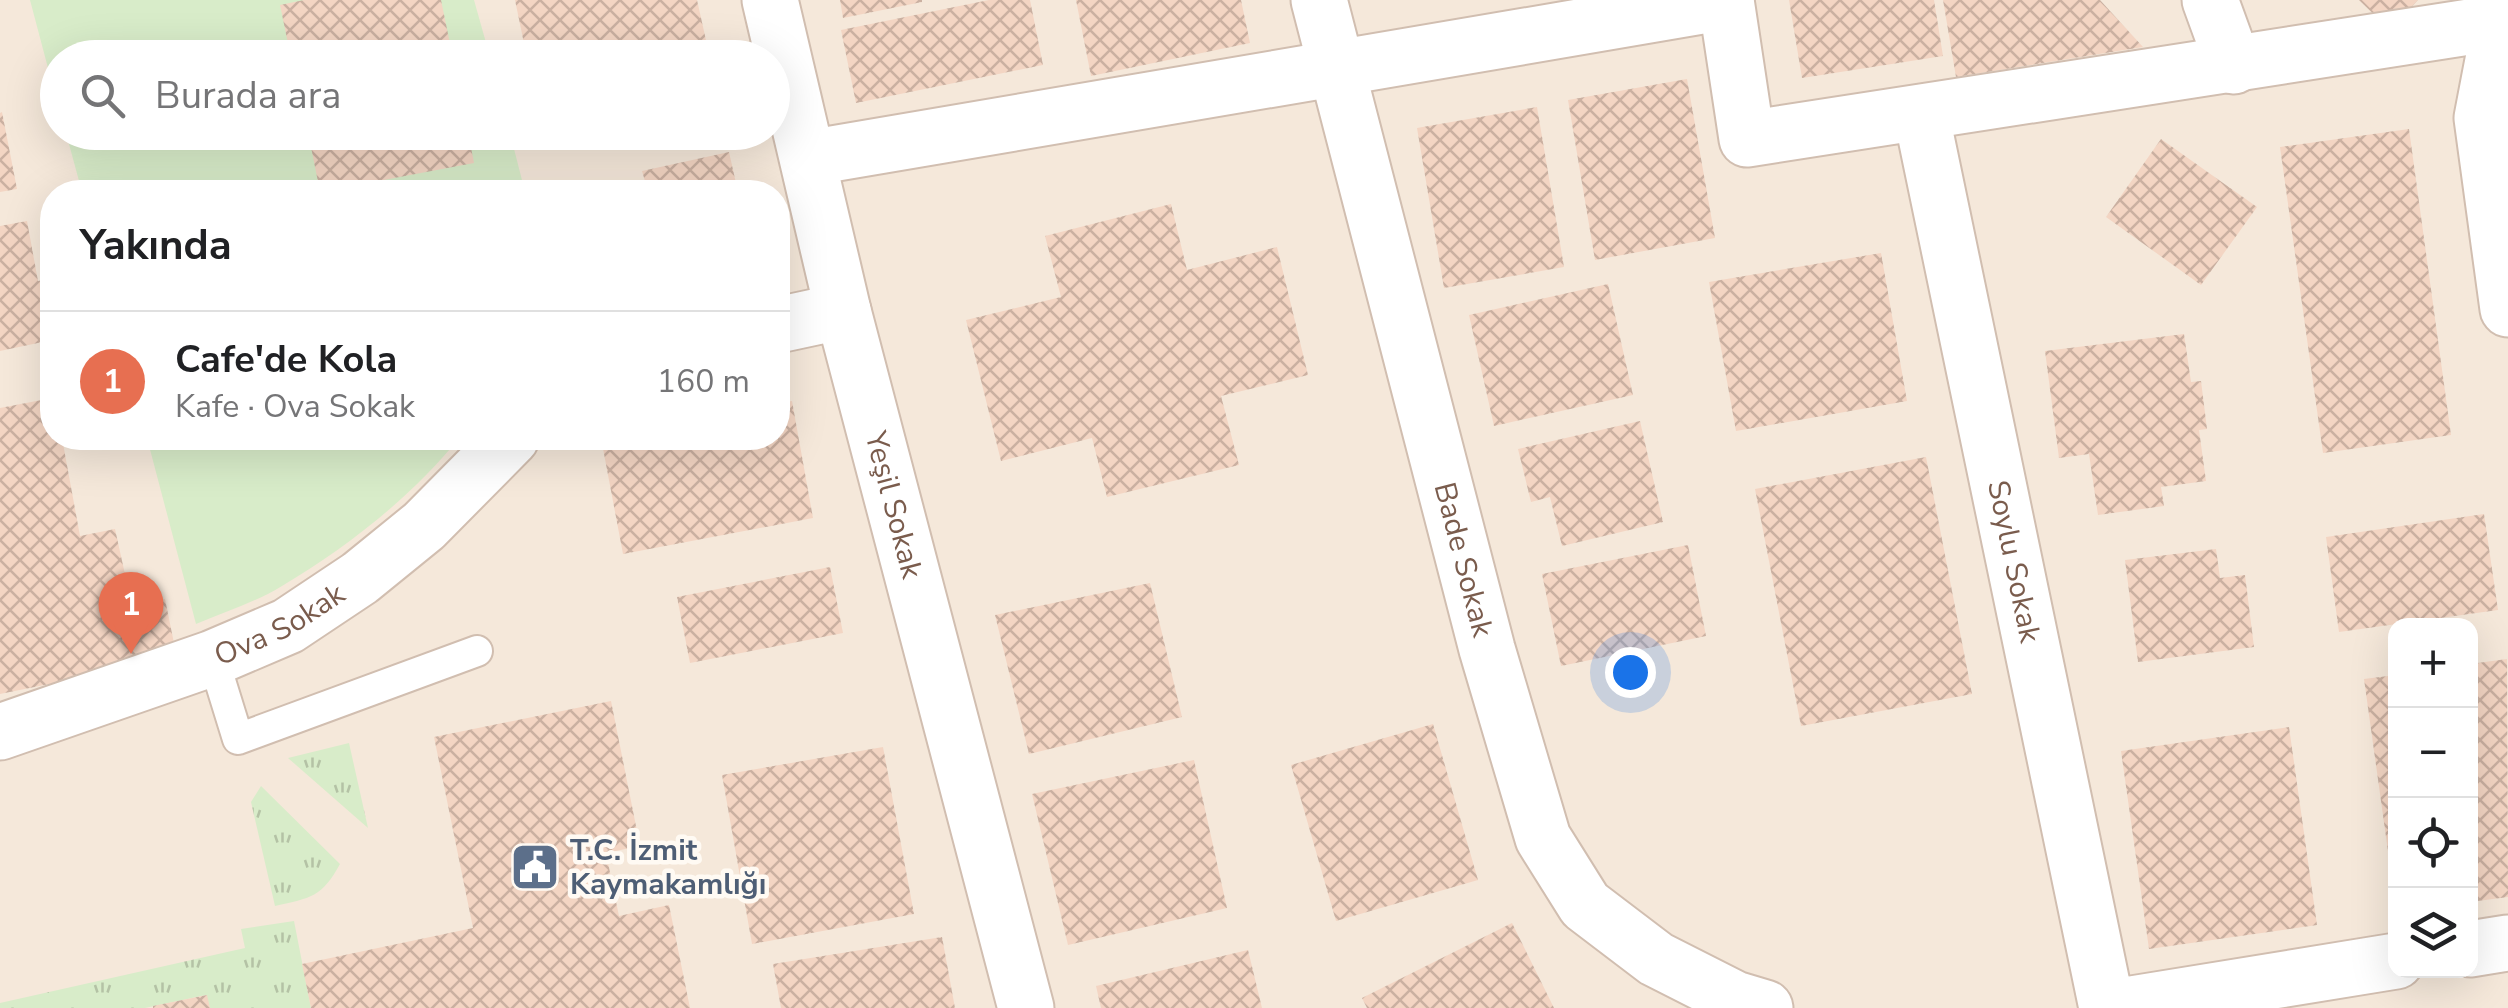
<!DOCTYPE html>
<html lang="tr">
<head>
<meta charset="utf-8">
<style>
	:root { --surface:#fff; --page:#f2f2f2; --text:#202124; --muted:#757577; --line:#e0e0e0; --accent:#e76f51 }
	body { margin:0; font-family:"Nunito Sans",sans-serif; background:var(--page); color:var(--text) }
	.controls { position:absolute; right:30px; bottom:30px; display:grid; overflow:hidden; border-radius:20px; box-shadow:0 10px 40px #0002 }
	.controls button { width:90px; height:90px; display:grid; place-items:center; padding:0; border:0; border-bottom:2px solid var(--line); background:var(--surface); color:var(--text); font:50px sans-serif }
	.you { position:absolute; left:1630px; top:672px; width:35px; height:35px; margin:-25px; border:8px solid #fff; border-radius:50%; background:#1a73e8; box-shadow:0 0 0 15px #1a73e833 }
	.badge { display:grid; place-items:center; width:65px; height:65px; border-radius:50%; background:var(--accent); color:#fff; font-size:32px; font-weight:700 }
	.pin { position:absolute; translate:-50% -82px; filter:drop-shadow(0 2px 5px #0008) }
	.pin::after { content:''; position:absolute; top:52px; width:35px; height:30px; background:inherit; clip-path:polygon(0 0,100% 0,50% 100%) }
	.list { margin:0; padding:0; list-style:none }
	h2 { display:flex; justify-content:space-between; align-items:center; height:130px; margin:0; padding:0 40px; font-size:42px }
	h2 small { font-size:32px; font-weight:400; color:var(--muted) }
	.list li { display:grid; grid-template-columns:65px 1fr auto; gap:30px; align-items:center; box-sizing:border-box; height:140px; padding:0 40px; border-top:2px solid var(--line) }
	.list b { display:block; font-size:38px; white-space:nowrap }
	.list p { margin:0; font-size:32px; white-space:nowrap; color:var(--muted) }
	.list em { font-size:32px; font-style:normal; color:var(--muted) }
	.icon { flex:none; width:55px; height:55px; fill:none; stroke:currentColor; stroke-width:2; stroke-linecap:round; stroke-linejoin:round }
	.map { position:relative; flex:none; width:2508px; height:1008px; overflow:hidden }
	.search { position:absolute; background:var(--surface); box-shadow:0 10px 40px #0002; left:40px; top:40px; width:750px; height:110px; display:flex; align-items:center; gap:25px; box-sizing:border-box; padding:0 35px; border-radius:55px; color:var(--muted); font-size:38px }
	.panel { position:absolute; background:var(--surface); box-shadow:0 10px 40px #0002; left:40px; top:180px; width:750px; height:270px; border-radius:40px }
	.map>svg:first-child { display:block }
</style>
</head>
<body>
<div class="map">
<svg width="2508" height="1008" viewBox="0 0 2508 1008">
	<defs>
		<pattern id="grass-tufts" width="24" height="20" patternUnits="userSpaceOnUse" patternTransform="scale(2.5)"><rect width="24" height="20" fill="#d8ecc9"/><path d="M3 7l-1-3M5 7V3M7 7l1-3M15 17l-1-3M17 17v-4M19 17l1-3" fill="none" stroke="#b4c2a5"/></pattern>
		<pattern id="building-cross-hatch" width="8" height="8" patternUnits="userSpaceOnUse" patternTransform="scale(2.5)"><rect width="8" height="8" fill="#f3d5c3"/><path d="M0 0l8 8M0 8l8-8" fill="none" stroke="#cab0a1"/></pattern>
	</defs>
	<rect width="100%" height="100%" fill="#fdf6ec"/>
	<path fill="#f5e8da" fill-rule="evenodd" d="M 0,0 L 2508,0 L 2508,1008 L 0,1008 ZM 58,58 L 772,58 L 772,132 L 58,132 ZM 52,192 L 778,192 L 778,438 L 52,438 ZM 2396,626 L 2470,626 L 2470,970 L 2396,970 Z"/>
	<g fill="url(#grass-tufts)">
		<path d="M 349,743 L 368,828 L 288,758 Z"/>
		<path d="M 261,786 L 340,864 C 322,897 311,898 275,906 L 251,802 Z"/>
		<path d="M 294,921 L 311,1008 L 210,1008 L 206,995 L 145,1008 L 0,1008 L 0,1003 L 245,948 L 241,929 Z"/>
	</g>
	<g fill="#d8ecc9">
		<path d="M 30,0 L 474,0 L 490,57 L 58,58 L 57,102 Z"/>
		<path d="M 66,133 L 510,133 L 525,192 L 82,192 Z"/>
		<path d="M 147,438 L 459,438 C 413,496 346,548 282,586 C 256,602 224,612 196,624 Z"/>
	</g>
	<g fill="url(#building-cross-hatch)">
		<path d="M 304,0 L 441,0 L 453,58 L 291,58 L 280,5 Z"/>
		<path d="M 515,0 L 697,0 L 710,58 L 527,58 Z"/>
		<path d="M 840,0 L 922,0 L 922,2 L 843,18 Z"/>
		<path d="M 989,0 L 1030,0 L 1043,65 L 856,103 L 841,30 Z"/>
		<path d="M 1076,0 L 1241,0 L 1250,43 L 1091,76 Z"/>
		<path d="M 1789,0 L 1934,0 L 1943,56 L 1802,78 Z"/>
		<path d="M 1943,0 L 2100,0 L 2143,47 L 1956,77 Z"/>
		<path d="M 2359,0 L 2418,0 L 2390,30 Z"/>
		<path d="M 1687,79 L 1715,238 L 1595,260 L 1568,100 Z"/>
		<path d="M 1537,107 L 1564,267 L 1444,288 L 1417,128 Z"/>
		<path d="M 2,112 L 17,189 L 0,192 L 0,113 Z"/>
		<path d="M 2409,129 L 2451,435 L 2323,453 L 2280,147 Z"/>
		<path d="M 292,132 L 468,132 L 474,163 L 320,192 L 310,142 L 294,146 Z"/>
		<path d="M 578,132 L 616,132 L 617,134 L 581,142 Z"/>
		<path d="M 2161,139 L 2257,207 L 2201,285 L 2106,217 Z"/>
		<path d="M 729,152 L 738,192 L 635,192 L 647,188 L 642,171 Z"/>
		<path d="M 1171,204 L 1187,270 L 1277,247 L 1308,375 L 1221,396 L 1239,465 L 1107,497 L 1092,438 L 1001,461 L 966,320 L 1061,297 L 1045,236 Z"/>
		<path d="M 27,221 L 38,281 L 52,278 L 52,340 L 0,351 L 0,226 Z"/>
		<path d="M 1881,253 L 1907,401 L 1736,431 L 1709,282 Z"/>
		<path d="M 1608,284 L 1633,395 L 1494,426 L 1469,315 Z"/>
		<path d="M 2184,334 L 2191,382 L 2201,381 L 2207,429 L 2199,430 L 2206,481 L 2161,487 L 2164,506 L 2098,515 L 2089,454 L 2059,458 L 2045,351 Z"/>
		<path d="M 52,398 L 52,438 L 62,438 L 80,536 L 115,529 L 132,606 L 165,599 L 177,658 L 0,694 L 0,408 Z"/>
		<path d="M 792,401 L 813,518 L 623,554 L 601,438 L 778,438 L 778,403 Z"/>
		<path d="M 1640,421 L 1663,522 L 1562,546 L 1550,497 L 1531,502 L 1518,449 Z"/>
		<path d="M 1926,457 L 1972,694 L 1801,726 L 1755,489 Z"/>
		<path d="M 2484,514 L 2498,610 L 2339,632 L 2326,537 Z"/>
		<path d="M 1688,545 L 1706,636 L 1561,666 L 1542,574 Z"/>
		<path d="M 2216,549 L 2220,578 L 2245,575 L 2254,647 L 2138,662 L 2125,560 Z"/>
		<path d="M 830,567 L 843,633 L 690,663 L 677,597 Z"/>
		<path d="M 1150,583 L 1182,717 L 1029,754 L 995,615 Z"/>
		<path d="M 2507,659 L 2508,897 L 2470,902 L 2470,664 Z"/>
		<path d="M 2396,675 L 2396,887 L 2393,887 L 2364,679 Z"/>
		<path d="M 611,701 L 640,846 L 606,853 L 619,916 L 669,905 L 690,1008 L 311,1008 L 302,964 L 473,928 L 434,737 Z"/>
		<path d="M 1433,724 L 1478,880 L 1336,921 L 1291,765 Z"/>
		<path d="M 2289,727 L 2317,925 L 2149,949 L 2121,751 Z"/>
		<path d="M 883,747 L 914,914 L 752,944 L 722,775 Z"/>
		<path d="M 1194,760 L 1227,908 L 1068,945 L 1032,794 Z"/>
		<path d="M 1512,923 L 1554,1008 L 1367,1008 L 1362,998 Z"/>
		<path d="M 942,937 L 955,1008 L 781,1008 L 773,964 Z"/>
		<path d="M 1248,950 L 1262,1008 L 1101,1008 L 1096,986 Z"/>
		<path d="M 207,995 L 210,1008 L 153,1008 L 153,1006 Z"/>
	</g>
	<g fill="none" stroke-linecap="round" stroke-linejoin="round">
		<g stroke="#d1beb0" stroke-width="34">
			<path id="lane" d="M 213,658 L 238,739 L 477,651"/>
		</g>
		<g stroke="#d1beb0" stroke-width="59">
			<g id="street">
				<path id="s1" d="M 770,0 L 843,311 L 1026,1008"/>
				<path id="s2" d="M 1319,0 L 1487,649 L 1543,838 L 1585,905 L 1656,959 L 1735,999 L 1765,1008"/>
				<path d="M 1726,0 L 1747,139 L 2508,21"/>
				<path d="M 2210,0 L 2234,66"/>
				<path d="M 2500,24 L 2482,118 L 2508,309"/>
				<path id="s3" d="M 1921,113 L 2107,1008 L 2396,961"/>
				<path d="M 808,158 L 1726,2"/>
				<path d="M 778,325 L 843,311"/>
				<path id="s4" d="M 0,732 L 213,658 L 288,626 L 360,578 L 424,526 L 511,438"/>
				<path d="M 2470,949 L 2508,943"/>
			</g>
		</g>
		<use href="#lane" stroke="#fff" stroke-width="30"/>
		<use href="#street" stroke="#fff" stroke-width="55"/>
	</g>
	<defs>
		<g id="civic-square" transform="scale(2.5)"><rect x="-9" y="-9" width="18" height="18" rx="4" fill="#5c6f8a" stroke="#fffaf3"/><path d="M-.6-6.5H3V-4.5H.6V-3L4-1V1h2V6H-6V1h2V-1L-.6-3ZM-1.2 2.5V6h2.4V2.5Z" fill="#fff"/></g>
	</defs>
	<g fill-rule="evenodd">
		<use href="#civic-square" x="535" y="867"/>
	</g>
	<g text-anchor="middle" stroke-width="9" stroke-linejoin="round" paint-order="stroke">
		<g font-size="30" fill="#7a5c4d" stroke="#fffaf3">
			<text dy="10" stroke="none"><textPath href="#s1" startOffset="520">Yeşil Sokak</textPath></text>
			<text dy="10" stroke="none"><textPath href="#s2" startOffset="578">Bade Sokak</textPath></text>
			<text dy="10" stroke="none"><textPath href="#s3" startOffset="458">Soylu Sokak</textPath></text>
			<text dy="10" stroke="none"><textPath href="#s4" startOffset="300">Ova Sokak</textPath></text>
		</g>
		<g font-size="30" font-weight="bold" fill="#4e5e75" stroke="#fffaf3" text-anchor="start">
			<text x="570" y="860">T.C. İzmit<tspan x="570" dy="34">Kaymakamlığı</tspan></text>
		</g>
	</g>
</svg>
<div class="controls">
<button>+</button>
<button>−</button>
<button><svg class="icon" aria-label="locate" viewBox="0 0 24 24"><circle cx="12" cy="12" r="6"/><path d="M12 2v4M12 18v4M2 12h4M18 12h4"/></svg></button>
<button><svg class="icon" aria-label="layers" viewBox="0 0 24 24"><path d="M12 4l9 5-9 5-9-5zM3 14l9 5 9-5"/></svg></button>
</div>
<div class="you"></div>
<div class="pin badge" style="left:131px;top:654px">1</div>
<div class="search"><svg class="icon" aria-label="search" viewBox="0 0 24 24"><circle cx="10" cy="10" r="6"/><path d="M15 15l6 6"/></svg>Burada ara</div>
<section class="panel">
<h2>Yakında<small></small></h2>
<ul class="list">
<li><span class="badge">1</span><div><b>Cafe'de Kola</b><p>Kafe · Ova Sokak</p></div><em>160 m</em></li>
</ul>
</section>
</div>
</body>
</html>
